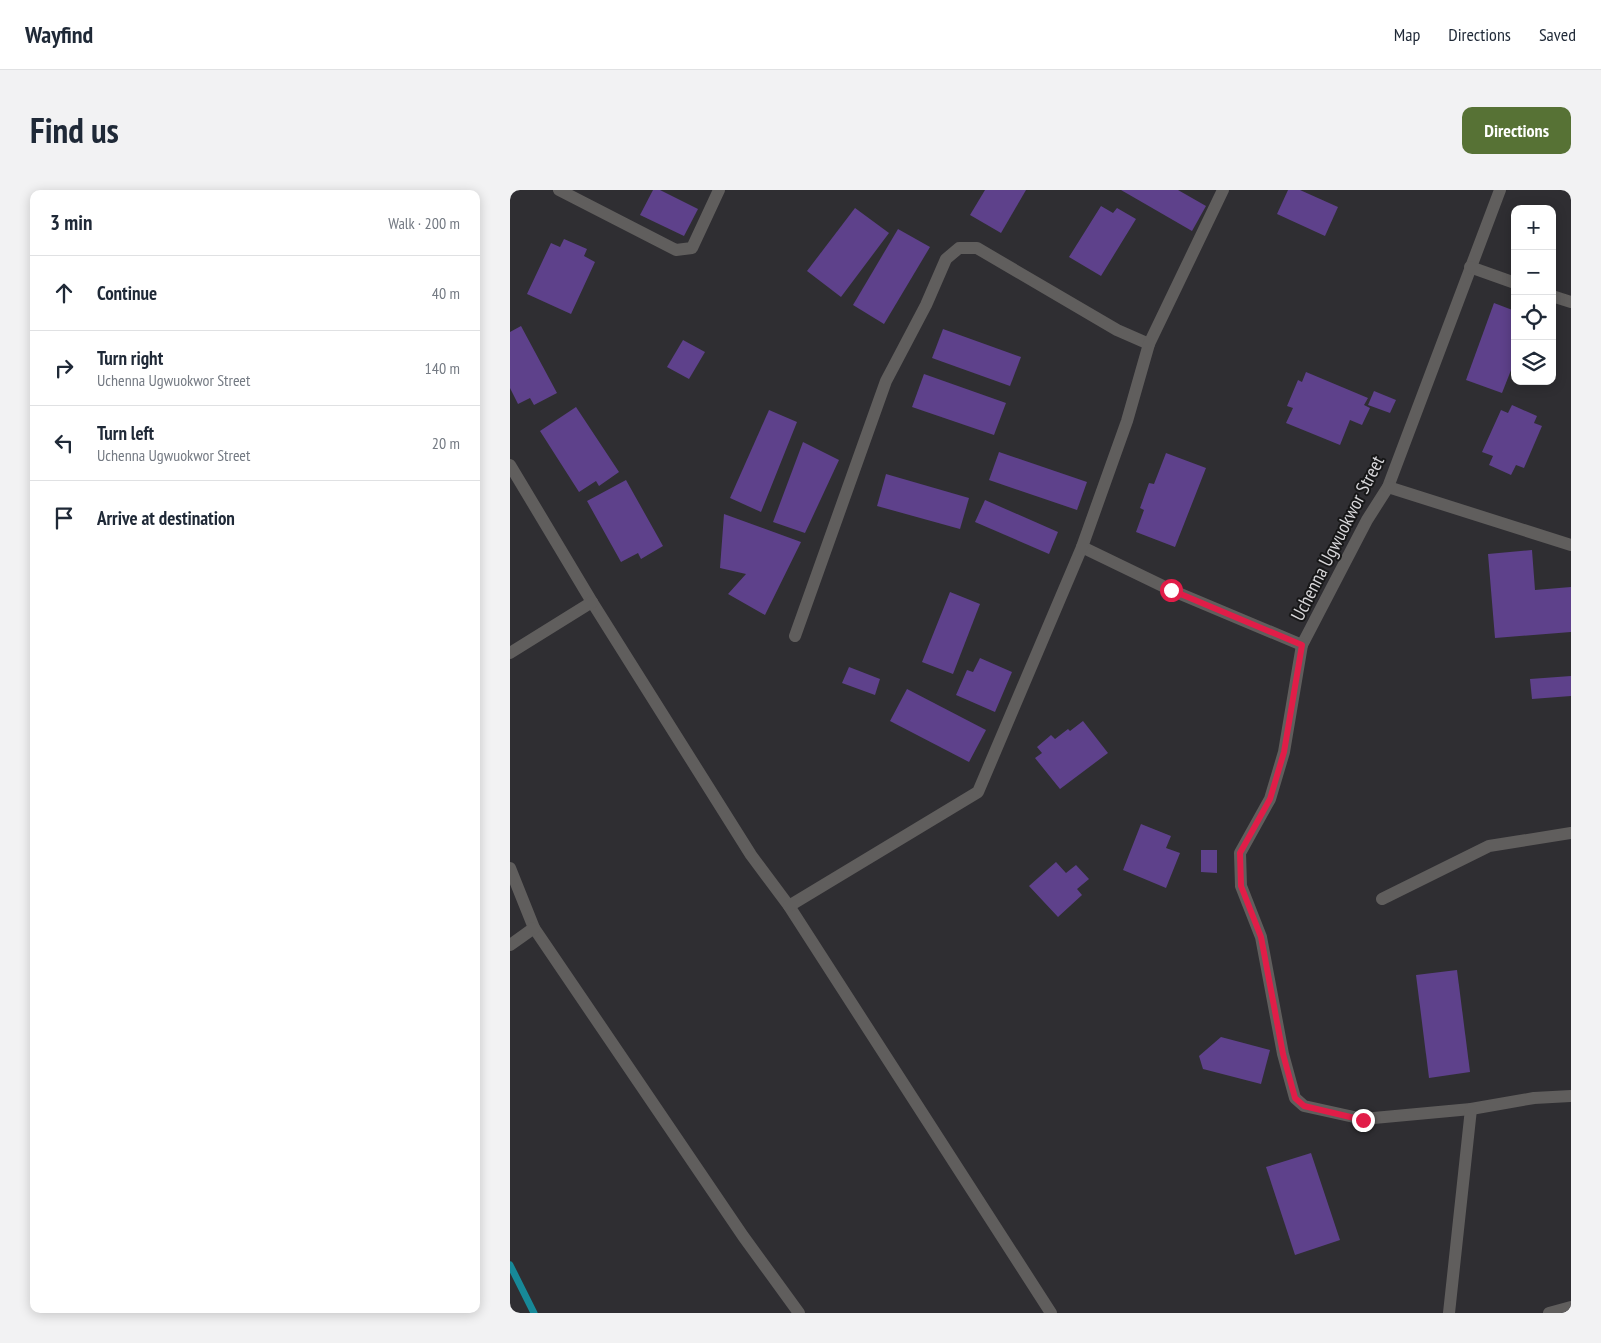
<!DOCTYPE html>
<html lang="en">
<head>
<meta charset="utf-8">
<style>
	:root { --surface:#fff; --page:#f2f2f3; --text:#1f2937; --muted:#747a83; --line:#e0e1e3; --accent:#577235 }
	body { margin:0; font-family:"PT Sans Narrow",sans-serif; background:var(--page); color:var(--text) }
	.controls { position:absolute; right:15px; top:15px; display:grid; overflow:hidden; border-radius:10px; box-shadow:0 2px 12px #0003 }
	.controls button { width:45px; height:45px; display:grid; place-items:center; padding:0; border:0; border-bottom:1px solid var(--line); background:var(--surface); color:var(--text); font:25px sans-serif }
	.stop { position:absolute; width:15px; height:15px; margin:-11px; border:4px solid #e11d48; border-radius:50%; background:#fff }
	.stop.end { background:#e11d48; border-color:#fff; box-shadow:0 1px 5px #0008 }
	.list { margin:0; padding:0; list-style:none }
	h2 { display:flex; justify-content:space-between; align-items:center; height:65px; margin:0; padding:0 20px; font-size:21px }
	h2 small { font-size:16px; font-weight:400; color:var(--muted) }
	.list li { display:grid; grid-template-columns:32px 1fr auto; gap:15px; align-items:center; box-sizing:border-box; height:75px; padding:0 20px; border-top:1px solid var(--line) }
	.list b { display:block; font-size:19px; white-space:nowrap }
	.list p { margin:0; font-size:16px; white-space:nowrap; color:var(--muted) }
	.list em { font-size:16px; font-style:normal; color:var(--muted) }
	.icon { flex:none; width:28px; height:28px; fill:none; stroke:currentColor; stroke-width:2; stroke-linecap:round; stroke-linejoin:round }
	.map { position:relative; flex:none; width:1061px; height:1123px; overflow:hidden; border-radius:10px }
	header { display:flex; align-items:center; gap:30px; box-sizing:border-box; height:70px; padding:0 25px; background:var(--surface); border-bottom:1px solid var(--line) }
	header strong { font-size:24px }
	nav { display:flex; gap:28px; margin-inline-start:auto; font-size:18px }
	.intro { display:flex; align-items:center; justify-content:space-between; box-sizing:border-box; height:120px; padding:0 30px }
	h1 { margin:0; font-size:35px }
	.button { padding:12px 22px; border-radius:10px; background:var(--accent); color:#fff; font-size:18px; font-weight:700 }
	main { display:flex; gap:30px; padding:0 30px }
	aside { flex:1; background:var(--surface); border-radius:10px; box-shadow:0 2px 12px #0003 }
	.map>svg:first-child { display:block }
</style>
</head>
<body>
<header>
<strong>Wayfind</strong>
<nav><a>Map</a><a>Directions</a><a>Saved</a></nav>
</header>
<div class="intro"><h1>Find us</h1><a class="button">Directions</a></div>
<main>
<aside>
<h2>3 min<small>Walk · 200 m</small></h2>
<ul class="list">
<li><svg class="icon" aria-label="ahead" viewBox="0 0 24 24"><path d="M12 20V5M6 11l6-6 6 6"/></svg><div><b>Continue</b></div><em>40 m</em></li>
<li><svg class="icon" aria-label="right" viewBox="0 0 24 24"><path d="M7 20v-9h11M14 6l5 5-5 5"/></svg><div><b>Turn right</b><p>Uchenna Ugwuokwor Street</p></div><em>140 m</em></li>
<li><svg class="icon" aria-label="left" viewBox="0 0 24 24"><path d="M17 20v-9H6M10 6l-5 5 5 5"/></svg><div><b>Turn left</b><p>Uchenna Ugwuokwor Street</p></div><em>20 m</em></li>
<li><svg class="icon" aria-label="arrive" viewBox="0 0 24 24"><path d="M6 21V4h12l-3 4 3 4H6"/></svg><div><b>Arrive at destination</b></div></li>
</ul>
</aside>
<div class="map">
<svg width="1061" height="1123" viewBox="0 0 1061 1123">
	<rect width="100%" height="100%" fill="#2f2e32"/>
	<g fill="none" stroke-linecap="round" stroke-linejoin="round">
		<path stroke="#178998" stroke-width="7" d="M 0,1075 L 24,1123"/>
	</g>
	<g fill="#5e418b">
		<path d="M 143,0 L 150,0 L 188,19 L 174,46 L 130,25 Z"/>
		<path d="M 475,0 L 516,0 L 491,43 L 460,25 Z"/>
		<path d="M 611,0 L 668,0 L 696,16 L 682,41 Z"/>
		<path d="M 778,0 L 790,0 L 828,17 L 815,46 L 767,24 Z"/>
		<path d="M 591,16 L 603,23 L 607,18 L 626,29 L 591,86 L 559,67 Z"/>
		<path d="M 345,18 L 379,43 L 331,107 L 297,81 Z"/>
		<path d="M 388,39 L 420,57 L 374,134 L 343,115 Z"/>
		<path d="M 54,49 L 77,59 L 74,66 L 85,72 L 61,124 L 17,104 L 41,53 L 50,57 Z"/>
		<path d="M 984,113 L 1005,121 L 1005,170 L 992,203 L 956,190 Z"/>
		<path d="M 11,136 L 47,203 L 24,215 L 20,208 L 8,214 L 0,198 L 0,142 Z"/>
		<path d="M 433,139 L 511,167 L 500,196 L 422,168 Z"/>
		<path d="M 173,150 L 195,162 L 179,189 L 157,177 Z"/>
		<path d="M 796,182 L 858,208 L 854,215 L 860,218 L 852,235 L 840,230 L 830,255 L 776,233 L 783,218 L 777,216 L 788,190 L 792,192 Z"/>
		<path d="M 414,184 L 496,213 L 484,245 L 402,217 Z"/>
		<path d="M 864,201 L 886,210 L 880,223 L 858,215 Z"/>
		<path d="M 1002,215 L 1027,226 L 1024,233 L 1032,236 L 1014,278 L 1006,275 L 1001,285 L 979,275 L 983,266 L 972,262 L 991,220 L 998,223 Z"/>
		<path d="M 66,217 L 109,282 L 89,296 L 86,291 L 69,302 L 30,241 Z"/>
		<path d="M 259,220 L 287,232 L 251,322 L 220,308 Z"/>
		<path d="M 293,252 L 329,270 L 295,343 L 263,332 Z"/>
		<path d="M 489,262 L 577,292 L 567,320 L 479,290 Z"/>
		<path d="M 656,263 L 696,278 L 665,357 L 626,342 L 634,320 L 630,318 L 639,293 L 644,294 Z"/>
		<path d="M 376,284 L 459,308 L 450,339 L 367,316 Z"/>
		<path d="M 116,290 L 153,356 L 131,369 L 128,363 L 111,372 L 77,311 Z"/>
		<path d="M 475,310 L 548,342 L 539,364 L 465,332 Z"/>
		<path d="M 214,324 L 291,352 L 255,425 L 218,404 L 236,384 L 210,378 Z"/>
		<path d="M 1022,360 L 1025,400 L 1061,397 L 1061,442 L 985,448 L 978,364 Z"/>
		<path d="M 440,402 L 470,414 L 443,484 L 412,472 Z"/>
		<path d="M 470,468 L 502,482 L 485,522 L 446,505 L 457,480 L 463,482 Z"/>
		<path d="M 339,477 L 370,489 L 365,505 L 332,493 Z"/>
		<path d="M 1061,486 L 1061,506 L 1022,509 L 1020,489 Z"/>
		<path d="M 397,499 L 476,540 L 459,572 L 380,531 Z"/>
		<path d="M 573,531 L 598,563 L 550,599 L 525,568 L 532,563 L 527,557 L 541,545 L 545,549 L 558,539 L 560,541 Z"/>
		<path d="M 631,634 L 661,646 L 656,658 L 670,663 L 656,698 L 613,680 Z"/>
		<path d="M 691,660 L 707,660 L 707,683 L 691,682 Z"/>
		<path d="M 546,672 L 556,683 L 566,675 L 579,689 L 567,699 L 572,705 L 548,727 L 519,696 Z"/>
		<path d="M 947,780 L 960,882 L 919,888 L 906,785 Z"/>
		<path d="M 711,847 L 760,860 L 751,894 L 693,879 L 689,866 Z"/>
		<path d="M 801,963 L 830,1050 L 785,1065 L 756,977 Z"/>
	</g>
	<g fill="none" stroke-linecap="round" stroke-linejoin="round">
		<g stroke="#605e5d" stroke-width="12">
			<path d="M 49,0 L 166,60 L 182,58 L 209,0"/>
			<path d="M 990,0 L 878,297 L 857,330 L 792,455 L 774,562 L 760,609 L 730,663 L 731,696 L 751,747 L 773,864 L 785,908 L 794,916 L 853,929 L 961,919 L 1024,908 L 1061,906"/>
			<path d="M 960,77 L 1005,93"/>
			<path d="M 1042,106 L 1061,112"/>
			<path d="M 0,275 L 82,412 L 241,665 L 279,716 L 541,1123"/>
			<path d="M 878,297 L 1061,355"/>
			<path d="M 572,357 L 661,400 L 792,455"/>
			<path d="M 285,446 L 376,191 L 416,115 L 436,69 L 449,58 L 467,58 L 607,140 L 639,154"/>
			<path d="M 0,463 L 82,412"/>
			<path d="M 0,678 L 24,738 L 233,1046 L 289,1123"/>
			<path d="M 872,709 L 979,656 L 1061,643"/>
			<path d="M 279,716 L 468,602 L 572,357 L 617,231 L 639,154 L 713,0"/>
			<path d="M 0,755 L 24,738"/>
			<path d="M 939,1123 L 961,919"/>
			<path d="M 1039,1123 L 1061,1117"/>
		</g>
	</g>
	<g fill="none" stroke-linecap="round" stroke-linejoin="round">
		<path stroke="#e11d48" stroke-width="6" d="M 661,400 L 792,455 L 774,562 L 760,609 L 730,663 L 731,696 L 751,747 L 773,864 L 785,908 L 794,916 L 853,930"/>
	</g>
	<g text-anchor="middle" stroke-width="4" stroke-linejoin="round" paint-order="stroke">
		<g font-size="19" fill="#d7d6d9" stroke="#171718">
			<text transform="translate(827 348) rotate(-63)" y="7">Uchenna Ugwuokwor Street</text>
		</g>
	</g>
</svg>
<div class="controls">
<button>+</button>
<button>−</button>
<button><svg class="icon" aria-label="locate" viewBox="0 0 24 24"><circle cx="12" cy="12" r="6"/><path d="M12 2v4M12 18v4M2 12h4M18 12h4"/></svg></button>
<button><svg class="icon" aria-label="layers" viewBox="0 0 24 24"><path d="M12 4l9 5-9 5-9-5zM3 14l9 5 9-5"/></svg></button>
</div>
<div class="stop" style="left:661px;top:400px"></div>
<div class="stop end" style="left:853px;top:930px"></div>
</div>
</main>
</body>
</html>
